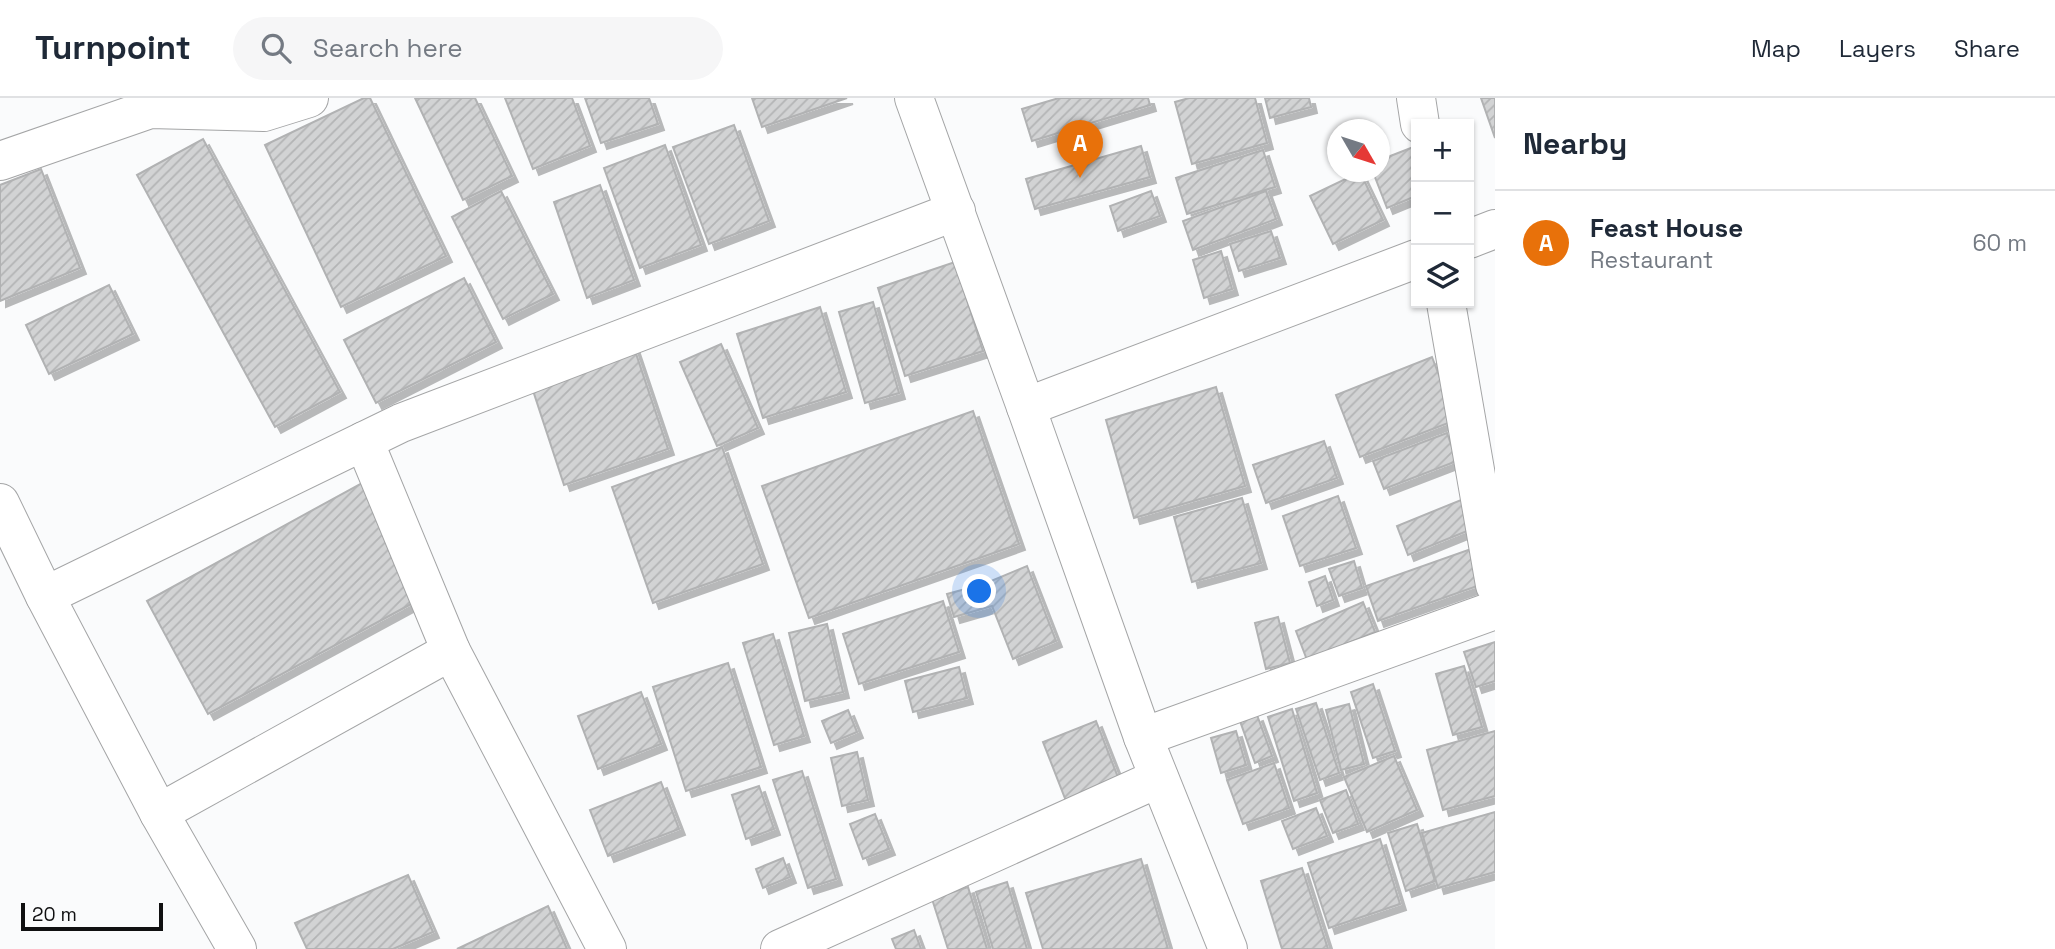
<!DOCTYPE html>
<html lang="en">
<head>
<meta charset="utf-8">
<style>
	:root { --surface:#fff; --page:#f6f6f7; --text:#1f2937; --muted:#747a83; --line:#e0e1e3; --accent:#2078a7 }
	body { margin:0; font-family:"Space Grotesk",sans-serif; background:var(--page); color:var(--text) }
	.controls { position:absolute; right:21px; top:21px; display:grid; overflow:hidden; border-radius:0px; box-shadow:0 2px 5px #0004 }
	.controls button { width:63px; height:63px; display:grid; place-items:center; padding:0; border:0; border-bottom:2px solid var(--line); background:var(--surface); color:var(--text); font:35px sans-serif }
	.compass { position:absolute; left:1327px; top:21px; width:63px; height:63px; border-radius:50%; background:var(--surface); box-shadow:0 2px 5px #0004; rotate:129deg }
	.scale { position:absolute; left:21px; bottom:18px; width:142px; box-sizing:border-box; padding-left:7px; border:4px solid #101011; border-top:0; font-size:19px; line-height:24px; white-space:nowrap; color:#101011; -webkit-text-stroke:5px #fafbfc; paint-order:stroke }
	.you { position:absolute; left:980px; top:494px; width:24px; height:24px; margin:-18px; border:5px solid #fff; border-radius:50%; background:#1a73e8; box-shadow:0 0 0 10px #1a73e833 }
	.badge { display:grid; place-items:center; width:46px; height:46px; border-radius:50%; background:var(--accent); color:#fff; font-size:23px; font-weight:700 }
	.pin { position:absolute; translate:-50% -58px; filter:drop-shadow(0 2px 4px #0008) }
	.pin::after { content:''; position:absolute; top:37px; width:24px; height:21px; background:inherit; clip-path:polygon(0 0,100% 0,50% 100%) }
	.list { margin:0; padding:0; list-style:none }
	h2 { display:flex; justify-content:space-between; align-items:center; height:91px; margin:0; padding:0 28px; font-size:30px }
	h2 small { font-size:23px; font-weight:400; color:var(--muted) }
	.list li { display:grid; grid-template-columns:46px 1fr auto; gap:21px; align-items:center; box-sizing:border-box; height:105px; padding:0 28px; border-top:2px solid var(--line) }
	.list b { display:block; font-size:26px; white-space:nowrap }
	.list p { margin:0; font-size:23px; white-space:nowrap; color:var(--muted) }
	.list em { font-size:23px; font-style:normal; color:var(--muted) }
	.icon { flex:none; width:38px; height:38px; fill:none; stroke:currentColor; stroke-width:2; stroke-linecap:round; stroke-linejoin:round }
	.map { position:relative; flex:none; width:1495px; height:851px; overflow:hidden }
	header { display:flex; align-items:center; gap:42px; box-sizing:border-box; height:98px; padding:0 35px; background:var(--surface); border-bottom:2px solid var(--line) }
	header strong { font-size:33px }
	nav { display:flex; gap:38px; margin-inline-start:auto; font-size:24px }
	.search { width:490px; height:63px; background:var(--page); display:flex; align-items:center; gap:18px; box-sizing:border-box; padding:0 24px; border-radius:38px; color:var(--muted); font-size:26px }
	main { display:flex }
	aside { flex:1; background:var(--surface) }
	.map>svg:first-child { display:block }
</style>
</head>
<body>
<header>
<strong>Turnpoint</strong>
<div class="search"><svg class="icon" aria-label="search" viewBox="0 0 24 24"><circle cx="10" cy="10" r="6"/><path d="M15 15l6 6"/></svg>Search here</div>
<nav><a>Map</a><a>Layers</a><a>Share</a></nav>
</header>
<main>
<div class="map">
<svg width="1495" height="851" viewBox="0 0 1495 851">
	<defs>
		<pattern id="building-hatch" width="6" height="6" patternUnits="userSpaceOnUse" patternTransform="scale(1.75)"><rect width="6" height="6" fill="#d2d3d4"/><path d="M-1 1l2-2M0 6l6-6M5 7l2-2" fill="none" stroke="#b3b4b5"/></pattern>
		<filter id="shadow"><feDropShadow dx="6" dy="6" stdDeviation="0" flood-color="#0004"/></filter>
	</defs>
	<rect width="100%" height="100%" fill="#fafbfc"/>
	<g fill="url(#building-hatch)" stroke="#b1b2b3" stroke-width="2" filter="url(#shadow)">
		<path d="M 364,0 L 370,0 L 446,158 L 341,209 L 265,47 Z"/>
		<path d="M 415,0 L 475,0 L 512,78 L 463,102 Z"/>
		<path d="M 505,0 L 572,0 L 590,48 L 533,71 Z"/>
		<path d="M 585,0 L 649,0 L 658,26 L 601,45 Z"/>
		<path d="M 752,0 L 847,0 L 762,29 Z"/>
		<path d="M 1059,0 L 1148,0 L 1150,7 L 1032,43 L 1022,11 Z"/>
		<path d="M 1189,0 L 1255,0 L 1267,45 L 1192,66 L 1175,4 Z"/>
		<path d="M 1265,0 L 1309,0 L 1311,9 L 1270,20 Z"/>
		<path d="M 1481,0 L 1495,0 L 1495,40 Z"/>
		<path d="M 734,27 L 769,123 L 709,146 L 673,49 Z"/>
		<path d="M 203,41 L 340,294 L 275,329 L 137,77 Z"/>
		<path d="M 665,47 L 701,147 L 640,170 L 604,70 Z"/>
		<path d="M 1141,48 L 1150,79 L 1035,111 L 1026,81 Z"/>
		<path d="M 1416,48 L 1416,98 L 1387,110 L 1373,74 L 1380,74 L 1380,62 Z"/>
		<path d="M 1263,52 L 1275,89 L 1187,116 L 1176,80 Z"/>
		<path d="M 41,71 L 80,170 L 0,203 L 0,87 Z"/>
		<path d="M 1360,74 L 1383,122 L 1333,146 L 1310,98 Z"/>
		<path d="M 600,87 L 634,182 L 587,200 L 554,104 Z"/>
		<path d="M 501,93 L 553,196 L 503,221 L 452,119 Z"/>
		<path d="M 1151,93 L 1160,118 L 1118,133 L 1110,108 Z"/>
		<path d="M 1266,93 L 1276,121 L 1193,152 L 1183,123 Z"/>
		<path d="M 1271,133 L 1280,160 L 1239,173 L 1230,146 Z"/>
		<path d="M 1221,153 L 1232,191 L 1204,200 L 1193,162 Z"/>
		<path d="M 955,164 L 983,253 L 905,278 L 878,190 Z"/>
		<path d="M 464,180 L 496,244 L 376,305 L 344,242 Z"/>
		<path d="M 109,187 L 133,236 L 49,276 L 26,227 Z"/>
		<path d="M 873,204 L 899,295 L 865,305 L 839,214 Z"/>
		<path d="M 820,209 L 846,294 L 763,320 L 737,236 Z"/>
		<path d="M 626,226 L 668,351 L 564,387 L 523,262 Z"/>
		<path d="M 721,246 L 758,330 L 717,348 L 680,264 Z"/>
		<path d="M 1432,259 L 1456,322 L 1360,359 L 1336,297 Z"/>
		<path d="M 1216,289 L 1245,388 L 1134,420 L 1106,322 Z"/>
		<path d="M 973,313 L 1019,446 L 809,520 L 762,388 Z"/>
		<path d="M 1447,335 L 1457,363 L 1384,391 L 1373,363 Z"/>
		<path d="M 1324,343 L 1337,380 L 1266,405 L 1253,367 Z"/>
		<path d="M 722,349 L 763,466 L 653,505 L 612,389 Z"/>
		<path d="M 362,385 L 424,499 L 208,616 L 147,503 Z"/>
		<path d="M 1338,398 L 1356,450 L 1300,468 L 1283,418 Z"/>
		<path d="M 1242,400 L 1261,465 L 1192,484 L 1174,419 Z"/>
		<path d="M 1466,400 L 1477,429 L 1408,457 L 1397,428 Z"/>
		<path d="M 1471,451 L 1483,486 L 1378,523 L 1366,488 Z"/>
		<path d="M 1354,463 L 1362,490 L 1339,498 L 1329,471 Z"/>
		<path d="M 1027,468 L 1056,543 L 1013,561 L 992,508 L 954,519 L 947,496 L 984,486 Z"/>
		<path d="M 1325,478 L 1333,502 L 1317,508 L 1309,484 Z"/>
		<path d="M 943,503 L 959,554 L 859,586 L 843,536 Z"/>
		<path d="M 1363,504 L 1375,534 L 1307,562 L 1296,533 Z"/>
		<path d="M 1278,519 L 1290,565 L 1266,571 L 1255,525 Z"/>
		<path d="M 827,526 L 843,594 L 805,603 L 789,535 Z"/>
		<path d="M 773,536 L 804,638 L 774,647 L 743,545 Z"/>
		<path d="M 1495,544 L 1495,583 L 1476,589 L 1464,554 Z"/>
		<path d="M 728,565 L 761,669 L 686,693 L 653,589 Z"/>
		<path d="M 1464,568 L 1482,629 L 1453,637 L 1436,576 Z"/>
		<path d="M 959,569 L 967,600 L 913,614 L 905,583 Z"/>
		<path d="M 1373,586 L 1395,653 L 1373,660 L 1351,594 Z"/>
		<path d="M 641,594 L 661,646 L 598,671 L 578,618 Z"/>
		<path d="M 1316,605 L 1339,675 L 1320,682 L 1296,611 Z"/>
		<path d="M 1349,606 L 1364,666 L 1341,672 L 1326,612 Z"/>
		<path d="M 1292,611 L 1317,695 L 1294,703 L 1268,619 Z"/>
		<path d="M 848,612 L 857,634 L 831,645 L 822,623 Z"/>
		<path d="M 1257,617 L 1272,658 L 1255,665 L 1240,623 Z"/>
		<path d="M 1096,623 L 1119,682 L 1066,703 L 1043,644 Z"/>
		<path d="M 1236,633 L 1246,667 L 1221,675 L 1211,640 Z"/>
		<path d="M 1495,633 L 1495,698 L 1443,712 L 1427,652 Z"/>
		<path d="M 857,654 L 868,702 L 842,708 L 831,660 Z"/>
		<path d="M 1394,658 L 1417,712 L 1367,734 L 1344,679 Z"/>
		<path d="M 1274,665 L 1289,710 L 1243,726 L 1227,682 Z"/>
		<path d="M 802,673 L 836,781 L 808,790 L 773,682 Z"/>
		<path d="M 661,684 L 679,731 L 608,758 L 590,712 Z"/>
		<path d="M 759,688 L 774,731 L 746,741 L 732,697 Z"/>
		<path d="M 1346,692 L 1358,726 L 1333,735 L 1320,702 Z"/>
		<path d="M 1316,710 L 1327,738 L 1293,751 L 1282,723 Z"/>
		<path d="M 1495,714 L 1495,774 L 1438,790 L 1422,735 Z"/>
		<path d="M 875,716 L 889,751 L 863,761 L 850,726 Z"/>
		<path d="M 1417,726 L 1435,783 L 1406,793 L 1388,735 Z"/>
		<path d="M 1380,741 L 1400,806 L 1329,830 L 1308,765 Z"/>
		<path d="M 783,760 L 790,779 L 763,790 L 756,771 Z"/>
		<path d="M 1141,761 L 1168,851 L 1043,851 L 1026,795 Z"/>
		<path d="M 1302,770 L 1328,851 L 1282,851 L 1261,783 Z"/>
		<path d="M 408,777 L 433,834 L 393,851 L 307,851 L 295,825 Z"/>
		<path d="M 1007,784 L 1027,851 L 993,851 L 976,794 Z"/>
		<path d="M 968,789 L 987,851 L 948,851 L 932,801 Z"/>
		<path d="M 548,808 L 567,851 L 457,851 Z"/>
		<path d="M 914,832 L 921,851 L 896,851 L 892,841 Z"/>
	</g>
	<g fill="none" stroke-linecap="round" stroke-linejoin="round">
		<g stroke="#a4a5a6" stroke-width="40">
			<g id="minor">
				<path d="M 914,0 L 1026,309 L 1143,639 L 1228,851"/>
				<path d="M 1416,0 L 1420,26"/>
				<path d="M 0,63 L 150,11 L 264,14 L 309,0"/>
				<path d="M 1469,141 L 1495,131"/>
				<path d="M 1446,205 L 1495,487"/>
				<path d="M 1026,309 L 1416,161"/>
				<path d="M 364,343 L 451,553"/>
				<path d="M 0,405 L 45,498 L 401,325 L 956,113"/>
				<path d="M 45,498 L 159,715 L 237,851"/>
				<path d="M 1143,639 L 1495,512"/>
				<path d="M 159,715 L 451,553 L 607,851"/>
				<path d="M 780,851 L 1159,680"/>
			</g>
		</g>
		<use href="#minor" stroke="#fff" stroke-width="38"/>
	</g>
</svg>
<div class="controls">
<button>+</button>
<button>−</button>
<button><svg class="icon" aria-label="layers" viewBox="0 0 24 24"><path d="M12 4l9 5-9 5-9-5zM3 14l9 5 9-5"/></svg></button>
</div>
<svg class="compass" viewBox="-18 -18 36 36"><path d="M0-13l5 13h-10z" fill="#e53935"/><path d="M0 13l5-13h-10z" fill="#747a83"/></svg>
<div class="scale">20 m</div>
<div class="you"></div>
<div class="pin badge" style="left:1080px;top:80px;background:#e8710a">A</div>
</div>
<aside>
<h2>Nearby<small></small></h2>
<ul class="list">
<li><span class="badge" style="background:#e8710a">A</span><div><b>Feast House</b><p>Restaurant</p></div><em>60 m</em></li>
</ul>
</aside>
</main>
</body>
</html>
